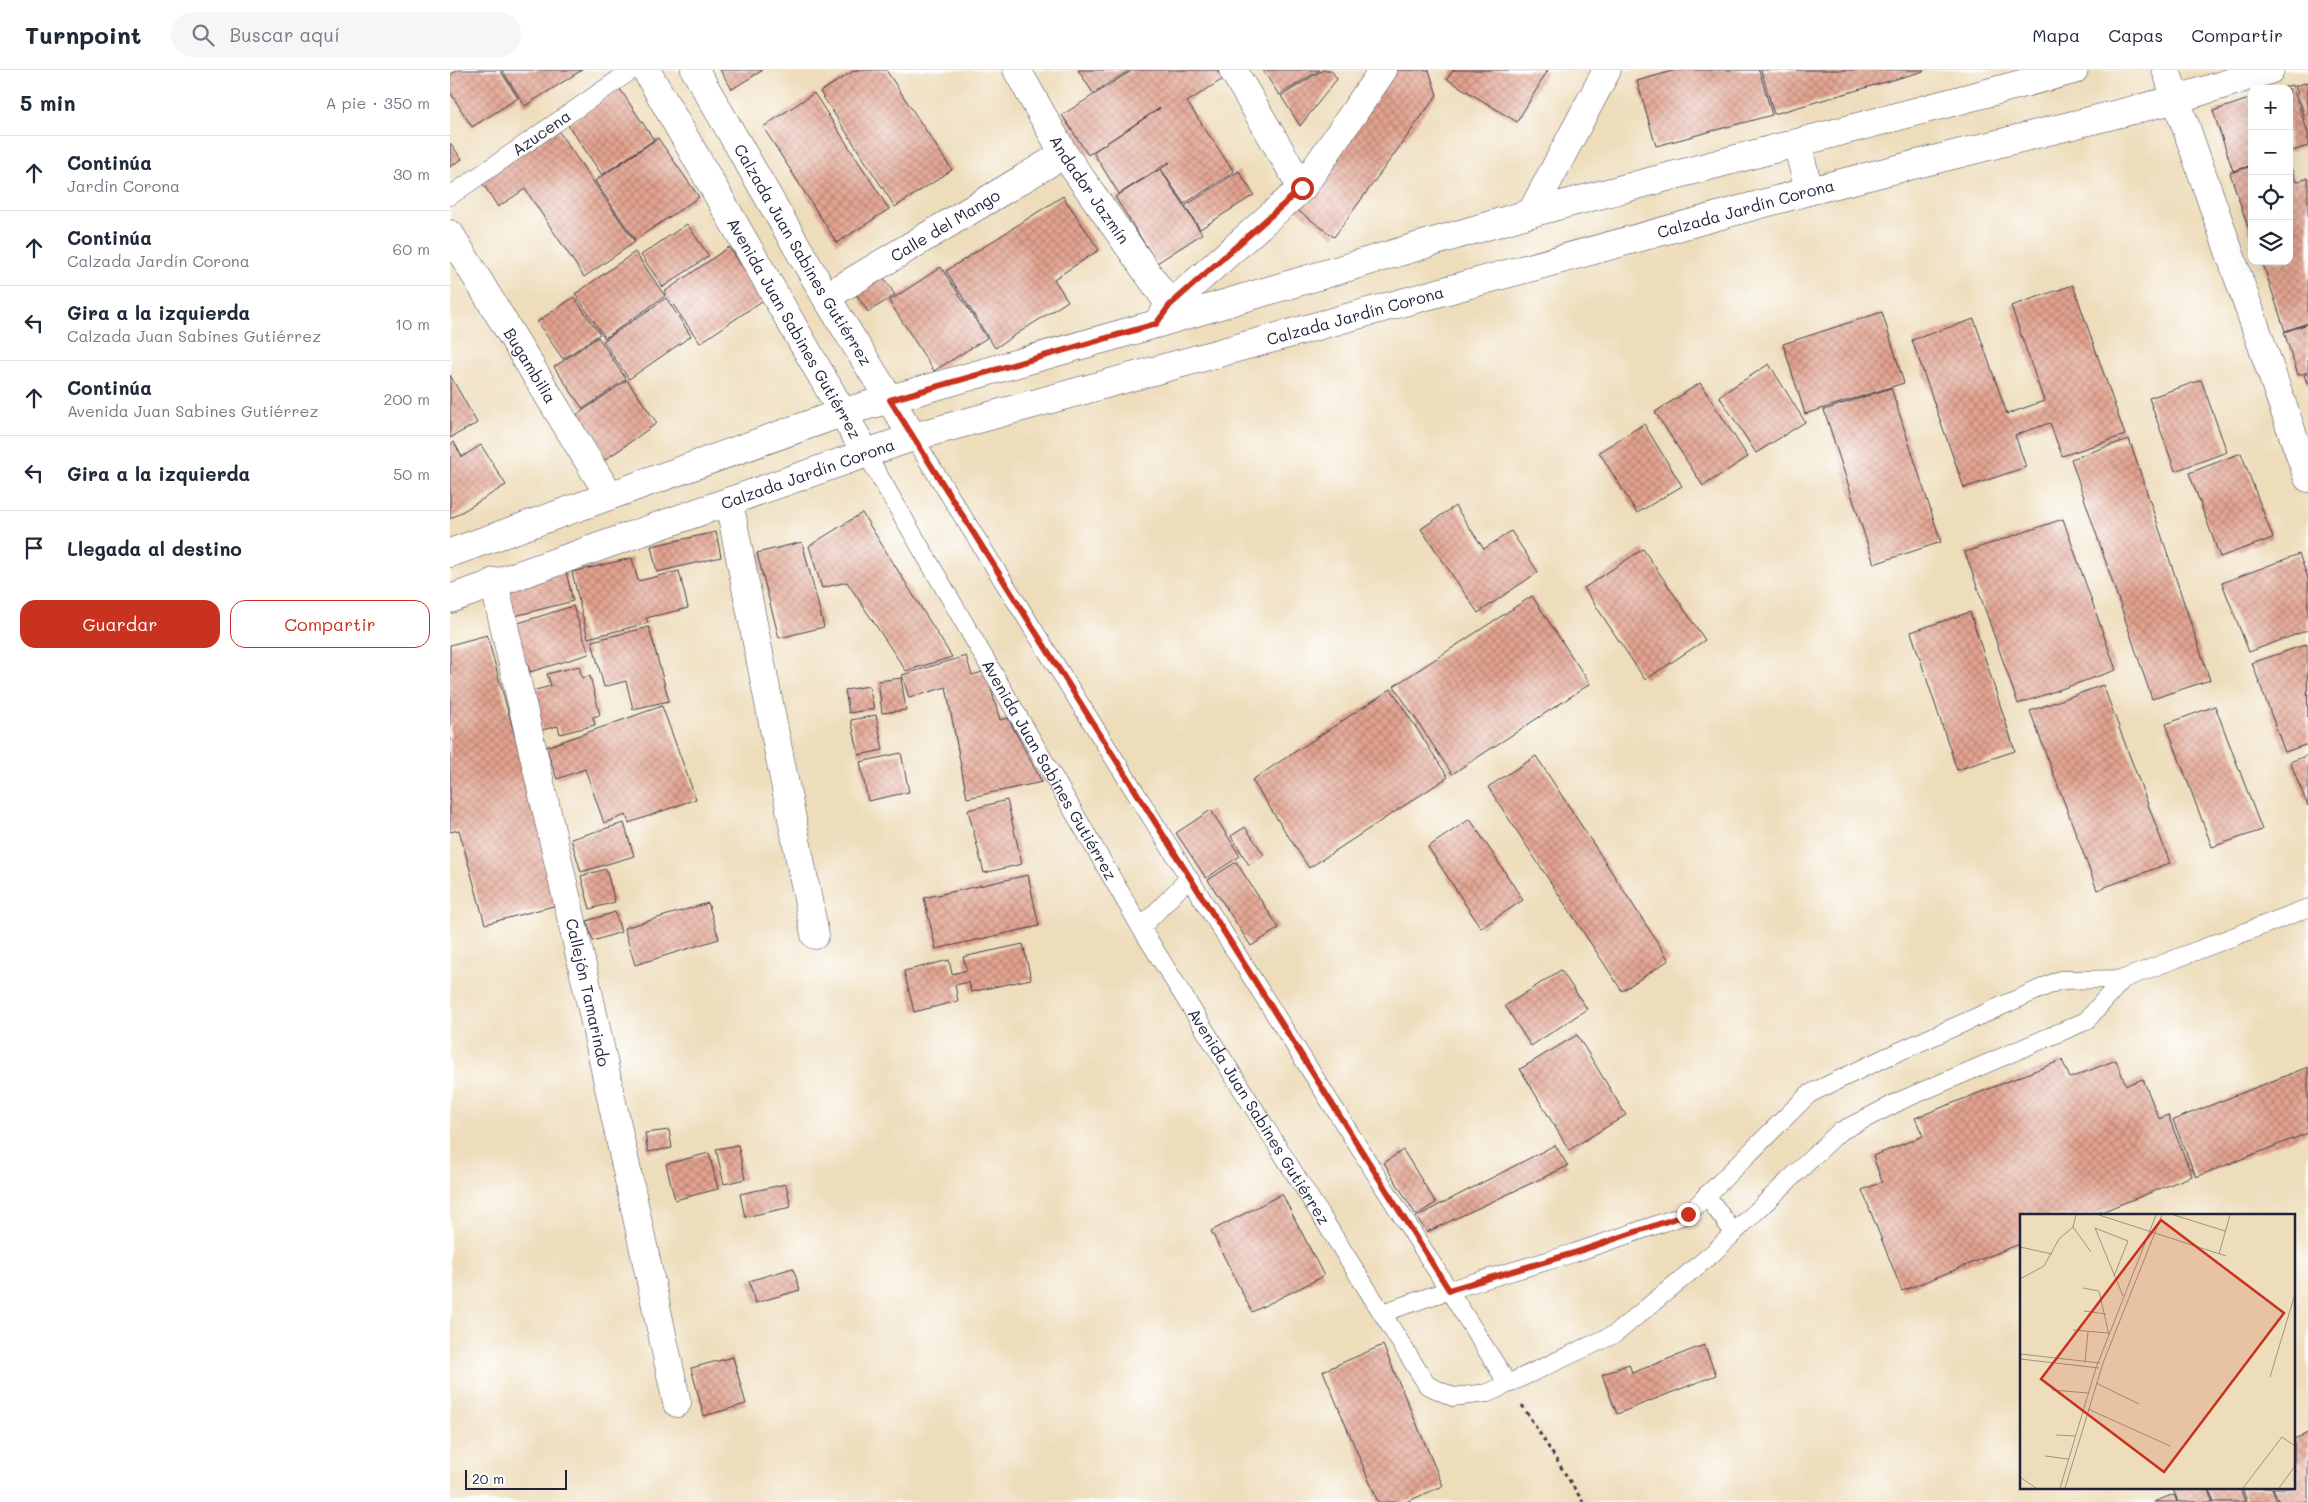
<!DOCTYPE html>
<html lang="es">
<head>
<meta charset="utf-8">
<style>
	:root { --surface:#fff; --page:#f6f6f7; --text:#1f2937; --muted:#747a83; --line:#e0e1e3; --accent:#c8321e }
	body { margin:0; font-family:Mali,sans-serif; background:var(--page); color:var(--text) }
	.controls { position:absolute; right:15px; top:15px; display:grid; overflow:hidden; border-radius:10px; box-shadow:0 5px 20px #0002 }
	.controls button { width:45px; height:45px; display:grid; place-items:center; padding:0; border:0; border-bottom:1px solid var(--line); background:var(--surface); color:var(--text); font:25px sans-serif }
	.scale { position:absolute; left:15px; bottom:12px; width:102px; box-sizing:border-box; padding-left:5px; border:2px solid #22223b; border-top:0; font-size:14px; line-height:18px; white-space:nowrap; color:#22223b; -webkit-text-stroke:4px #fff; paint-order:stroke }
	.stop { position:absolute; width:15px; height:15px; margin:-11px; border:4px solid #c8321e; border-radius:50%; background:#fff }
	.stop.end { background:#c8321e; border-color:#fff; box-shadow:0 1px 5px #0008 }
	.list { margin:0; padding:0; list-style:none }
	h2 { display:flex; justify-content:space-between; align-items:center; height:65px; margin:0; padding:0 20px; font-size:21px }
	h2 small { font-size:16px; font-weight:400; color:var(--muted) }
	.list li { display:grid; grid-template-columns:32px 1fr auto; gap:15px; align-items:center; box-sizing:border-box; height:75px; padding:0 20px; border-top:1px solid var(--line) }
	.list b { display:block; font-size:19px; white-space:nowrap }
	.list p { margin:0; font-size:16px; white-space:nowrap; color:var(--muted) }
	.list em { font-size:16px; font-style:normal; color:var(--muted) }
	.actions { display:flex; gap:10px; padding:15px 20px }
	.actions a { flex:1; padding:11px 0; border:1px solid var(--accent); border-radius:15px; text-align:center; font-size:18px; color:var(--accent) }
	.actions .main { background:var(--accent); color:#fff }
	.icon { flex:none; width:28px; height:28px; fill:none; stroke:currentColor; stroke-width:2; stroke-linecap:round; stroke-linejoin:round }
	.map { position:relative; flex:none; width:1858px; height:1432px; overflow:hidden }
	header { display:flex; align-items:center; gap:30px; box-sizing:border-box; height:70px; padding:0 25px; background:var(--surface); border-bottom:1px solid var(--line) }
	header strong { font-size:24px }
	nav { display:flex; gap:28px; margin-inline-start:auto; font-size:18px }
	.search { width:350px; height:45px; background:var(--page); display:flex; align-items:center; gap:12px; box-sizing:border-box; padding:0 18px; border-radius:28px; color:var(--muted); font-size:19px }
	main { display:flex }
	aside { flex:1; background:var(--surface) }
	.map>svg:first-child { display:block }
</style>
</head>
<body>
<header>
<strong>Turnpoint</strong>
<div class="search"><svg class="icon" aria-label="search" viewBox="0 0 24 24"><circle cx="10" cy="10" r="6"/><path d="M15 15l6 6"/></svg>Buscar aquí</div>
<nav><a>Mapa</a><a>Capas</a><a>Compartir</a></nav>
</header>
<main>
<aside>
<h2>5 min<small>A pie · 350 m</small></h2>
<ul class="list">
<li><svg class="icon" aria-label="ahead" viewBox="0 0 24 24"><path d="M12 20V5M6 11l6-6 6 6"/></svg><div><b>Continúa</b><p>Jardin Corona</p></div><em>30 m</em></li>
<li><svg class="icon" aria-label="ahead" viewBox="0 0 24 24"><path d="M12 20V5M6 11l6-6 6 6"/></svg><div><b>Continúa</b><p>Calzada Jardín Corona</p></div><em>60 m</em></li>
<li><svg class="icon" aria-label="left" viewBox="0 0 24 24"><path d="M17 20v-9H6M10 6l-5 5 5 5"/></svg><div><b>Gira a la izquierda</b><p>Calzada Juan Sabines Gutiérrez</p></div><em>10 m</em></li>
<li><svg class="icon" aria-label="ahead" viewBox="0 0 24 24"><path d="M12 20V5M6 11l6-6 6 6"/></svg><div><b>Continúa</b><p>Avenida Juan Sabines Gutiérrez</p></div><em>200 m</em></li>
<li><svg class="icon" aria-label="left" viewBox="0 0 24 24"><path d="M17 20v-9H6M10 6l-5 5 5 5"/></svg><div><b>Gira a la izquierda</b></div><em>50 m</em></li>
<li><svg class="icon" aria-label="arrive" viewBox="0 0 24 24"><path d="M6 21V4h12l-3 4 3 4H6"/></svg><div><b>Llegada al destino</b></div></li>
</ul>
<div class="actions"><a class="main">Guardar</a><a>Compartir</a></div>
</aside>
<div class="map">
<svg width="1858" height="1432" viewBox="0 0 1858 1432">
	<defs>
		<pattern id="building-cross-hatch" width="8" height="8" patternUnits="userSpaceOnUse" patternTransform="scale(1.25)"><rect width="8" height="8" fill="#e3a38f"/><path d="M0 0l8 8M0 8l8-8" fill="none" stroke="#b88476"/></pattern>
	</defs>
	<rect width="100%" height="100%" fill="#fff"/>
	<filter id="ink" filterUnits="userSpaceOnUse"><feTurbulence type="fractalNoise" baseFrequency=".02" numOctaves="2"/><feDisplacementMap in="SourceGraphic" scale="10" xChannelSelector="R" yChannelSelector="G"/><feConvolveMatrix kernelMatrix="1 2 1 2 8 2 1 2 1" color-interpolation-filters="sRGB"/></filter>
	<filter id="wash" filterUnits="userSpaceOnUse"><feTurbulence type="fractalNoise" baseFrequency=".0096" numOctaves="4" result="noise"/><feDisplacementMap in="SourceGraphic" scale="20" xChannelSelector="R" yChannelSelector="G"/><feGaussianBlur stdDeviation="1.12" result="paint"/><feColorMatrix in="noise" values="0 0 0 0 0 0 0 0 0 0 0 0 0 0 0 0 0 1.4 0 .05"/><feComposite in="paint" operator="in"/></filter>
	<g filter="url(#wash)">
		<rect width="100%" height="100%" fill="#edb"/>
		<g id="blocks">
			<g fill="url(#building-cross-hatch)">
				<path d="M 8,0 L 50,0 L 68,28 L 22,57 L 0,22 L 0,5 Z"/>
				<path d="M 52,0 L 132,0 L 75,36 Z"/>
				<path d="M 270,0 L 313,0 L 282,19 Z"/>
				<path d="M 405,0 L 436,0 L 502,100 L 445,137 L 370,22 Z"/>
				<path d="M 628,0 L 680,0 L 643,23 Z"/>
				<path d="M 683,0 L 767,0 L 773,9 L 737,32 L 784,102 L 734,134 L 711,99 L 720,93 L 719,92 L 669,124 L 643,82 L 710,38 L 638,85 L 612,45 Z"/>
				<path d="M 813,0 L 870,0 L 829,25 Z"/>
				<path d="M 873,0 L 881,0 L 887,9 L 850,56 L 831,26 Z"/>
				<path d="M 941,0 L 979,0 L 987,25 L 884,167 L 843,137 Z"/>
				<path d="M 1003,0 L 1098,0 L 1067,52 L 997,9 Z"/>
				<path d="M 1226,0 L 1309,0 L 1322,45 L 1206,76 L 1187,11 Z"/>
				<path d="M 1311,0 L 1473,0 L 1474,1 L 1324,44 Z"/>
				<path d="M 1858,12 L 1858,44 L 1854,45 L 1845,16 Z"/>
				<path d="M 1842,15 L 1858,63 L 1858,76 L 1839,82 L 1839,19 L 1832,18 Z"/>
				<path d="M 170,19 L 204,70 L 152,105 L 118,55 Z"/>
				<path d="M 364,23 L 439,139 L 387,173 L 313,57 Z"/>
				<path d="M 1802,28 L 1802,95 L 1783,101 L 1763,41 Z"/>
				<path d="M 107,59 L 185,172 L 134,207 L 75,119 L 48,137 L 31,111 Z"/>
				<path d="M 208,68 L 249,127 L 185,170 L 145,111 Z"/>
				<path d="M 0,73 L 12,89 L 0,97 Z"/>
				<path d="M 1839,94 L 1846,112 L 1858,108 L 1858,253 L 1835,261 L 1812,191 L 1839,191 Z"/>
				<path d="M 1802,96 L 1802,166 L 1801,166 L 1780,103 Z"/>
				<path d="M 710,99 L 752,164 L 707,193 L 665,127 Z"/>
				<path d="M 789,101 L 804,125 L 750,159 L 735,136 Z"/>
				<path d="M 613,126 L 649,180 L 604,209 L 618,231 L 545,278 L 496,201 Z"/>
				<path d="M 237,154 L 259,186 L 213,217 L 191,185 Z"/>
				<path d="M 279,177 L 315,229 L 250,273 L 214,222 Z"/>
				<path d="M 185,182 L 215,226 L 155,268 L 125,224 Z"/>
				<path d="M 491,197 L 537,268 L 484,301 L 439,231 Z"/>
				<path d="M 428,199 L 445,225 L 418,242 L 401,216 Z"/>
				<path d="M 1623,215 L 1675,365 L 1612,386 L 1600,353 L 1565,365 L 1576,397 L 1514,418 L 1462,270 L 1524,249 L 1557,344 L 1594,331 L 1561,236 Z"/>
				<path d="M 124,227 L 150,264 L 113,289 L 87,252 Z"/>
				<path d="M 216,228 L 241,266 L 179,309 L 153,271 Z"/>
				<path d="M 1432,242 L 1454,313 L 1355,344 L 1333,274 Z"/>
				<path d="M 1858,254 L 1858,302 L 1848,305 L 1834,262 Z"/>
				<path d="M 148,267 L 176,309 L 133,339 L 104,297 Z"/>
				<path d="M 1319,294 L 1355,352 L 1306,383 L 1269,326 Z"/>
				<path d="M 1858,304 L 1858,316 L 1854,305 Z"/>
				<path d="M 0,305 L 27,353 L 0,368 Z"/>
				<path d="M 177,310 L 207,353 L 148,395 L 118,351 Z"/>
				<path d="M 1751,310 L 1777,382 L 1725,401 L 1699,328 Z"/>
				<path d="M 1250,313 L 1298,387 L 1253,416 L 1205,342 Z"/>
				<path d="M 1441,318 L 1491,472 L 1424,494 L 1374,340 Z"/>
				<path d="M 1194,354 L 1232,416 L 1187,443 L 1149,382 Z"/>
				<path d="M 1679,369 L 1760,610 L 1702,629 L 1621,389 Z"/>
				<path d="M 4,372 L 12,387 L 31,375 L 56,415 L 0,449 L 0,375 Z"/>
				<path d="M 1791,383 L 1823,468 L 1770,487 L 1739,403 Z"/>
				<path d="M 1005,436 L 1034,479 L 1061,461 L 1088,502 L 1028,543 L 971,459 Z"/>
				<path d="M 412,443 L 502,587 L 456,601 L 397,512 L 372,518 L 359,476 Z"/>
				<path d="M 1613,449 L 1666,600 L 1568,634 L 1515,482 Z"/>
				<path d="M 266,462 L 271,487 L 207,502 L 201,476 Z"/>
				<path d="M 352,472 L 374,557 L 329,568 L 307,483 Z"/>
				<path d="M 1193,479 L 1255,570 L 1195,610 L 1134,518 Z"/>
				<path d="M 1849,484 L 1858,508 L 1858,560 L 1799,582 L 1772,513 Z"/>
				<path d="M 182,488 L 188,511 L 229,501 L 238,538 L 196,548 L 198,553 L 138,568 L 122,502 Z"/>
				<path d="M 116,502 L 123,531 L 65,546 L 57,518 Z"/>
				<path d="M 1082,526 L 1140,614 L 1002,704 L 944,616 Z"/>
				<path d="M 123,536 L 139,584 L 80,602 L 65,554 Z"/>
				<path d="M 1520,542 L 1565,681 L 1507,700 L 1461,562 Z"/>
				<path d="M 199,557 L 219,631 L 183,639 L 176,611 L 154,617 L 142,571 Z"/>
				<path d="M 37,565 L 111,834 L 35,854 L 9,760 L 0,762 L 0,575 Z"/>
				<path d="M 1857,574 L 1858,674 L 1835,682 L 1802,593 Z"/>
				<path d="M 516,586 L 522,605 L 536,601 L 550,650 L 558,648 L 592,712 L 517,728 L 496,617 L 459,628 L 452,605 Z"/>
				<path d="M 129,596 L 132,608 L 140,606 L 150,645 L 143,647 L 145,655 L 110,664 L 108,656 L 92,660 L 82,621 L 101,616 L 97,604 Z"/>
				<path d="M 451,608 L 456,640 L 432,643 L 428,611 Z"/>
				<path d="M 1653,615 L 1720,793 L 1647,820 L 1580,641 Z"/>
				<path d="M 419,616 L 424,639 L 399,643 L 395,620 Z"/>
				<path d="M 941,619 L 998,707 L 859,798 L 802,710 Z"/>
				<path d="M 212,636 L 246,729 L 179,753 L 176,745 L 154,753 L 135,699 L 107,709 L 96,677 Z"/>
				<path d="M 1765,636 L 1812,760 L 1762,777 L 1716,654 Z"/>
				<path d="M 426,645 L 433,680 L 409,685 L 401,650 Z"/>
				<path d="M 451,683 L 459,722 L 418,731 L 410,692 Z"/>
				<path d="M 1858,685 L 1858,736 L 1840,692 Z"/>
				<path d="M 1086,686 L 1219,890 L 1172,921 L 1038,717 Z"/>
				<path d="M 557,730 L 572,794 L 534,803 L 518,740 Z"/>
				<path d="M 761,740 L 790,786 L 756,808 L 726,763 Z"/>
				<path d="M 1020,749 L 1073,830 L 1031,858 L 978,777 Z"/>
				<path d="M 174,753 L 184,786 L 131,802 L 121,769 Z"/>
				<path d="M 795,757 L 814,785 L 799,795 L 781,766 Z"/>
				<path d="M 786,792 L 829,858 L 801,876 L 758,810 Z"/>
				<path d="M 156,799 L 165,832 L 140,839 L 131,806 Z"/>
				<path d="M 578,805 L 589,856 L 486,879 L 474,828 Z"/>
				<path d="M 258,833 L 269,869 L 185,895 L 174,858 Z"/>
				<path d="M 165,842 L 171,862 L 143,871 L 137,851 Z"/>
				<path d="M 573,874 L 581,909 L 521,922 L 519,912 L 505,915 L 508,931 L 464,942 L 454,901 L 499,890 L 502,904 L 517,900 L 513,887 Z"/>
				<path d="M 1111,900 L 1137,939 L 1081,976 L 1055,936 Z"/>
				<path d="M 1127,965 L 1176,1045 L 1119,1080 L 1070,999 Z"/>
				<path d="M 1612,990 L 1620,1008 L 1666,990 L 1676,1015 L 1693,1009 L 1709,1049 L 1718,1045 L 1742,1106 L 1641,1146 L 1572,1146 L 1572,1173 L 1452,1221 L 1412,1120 L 1432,1112 L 1423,1086 L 1473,1066 L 1465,1048 Z"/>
				<path d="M 1858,997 L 1858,1063 L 1746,1107 L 1723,1050 Z"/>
				<path d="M 219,1060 L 222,1078 L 198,1082 L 195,1063 Z"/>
				<path d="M 288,1075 L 295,1109 L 274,1114 L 266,1079 Z"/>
				<path d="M 1105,1075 L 1118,1096 L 977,1162 L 966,1147 Z"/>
				<path d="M 953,1080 L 986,1133 L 966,1145 L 934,1093 Z"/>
				<path d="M 259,1083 L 268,1119 L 225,1130 L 216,1094 Z"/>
				<path d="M 336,1114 L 341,1137 L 295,1147 L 290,1124 Z"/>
				<path d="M 832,1124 L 874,1206 L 802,1242 L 761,1161 Z"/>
				<path d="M 343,1198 L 350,1220 L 305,1233 L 299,1211 Z"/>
				<path d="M 933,1275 L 993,1416 L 956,1432 L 928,1432 L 873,1301 Z"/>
				<path d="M 1254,1275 L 1266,1305 L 1167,1344 L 1152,1305 L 1179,1294 L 1182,1303 Z"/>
				<path d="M 283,1287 L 296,1334 L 254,1346 L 241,1298 Z"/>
				<path d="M 1858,1363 L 1858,1432 L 1829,1432 L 1823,1418 L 1844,1418 L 1844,1369 Z"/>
				<path d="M 1723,1418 L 1757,1418 L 1763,1432 L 1728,1432 Z"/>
				<path d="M 1758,1418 L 1790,1418 L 1795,1432 L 1764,1432 Z"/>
				<path d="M 1792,1418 L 1822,1418 L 1827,1432 L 1797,1432 Z"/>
				<path d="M 1724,1424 L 1727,1432 L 1704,1432 Z"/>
			</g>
		</g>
	</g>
	<g filter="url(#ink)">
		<use href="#blocks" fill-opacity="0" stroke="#413e4e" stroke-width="1"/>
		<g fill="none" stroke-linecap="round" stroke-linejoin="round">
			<g stroke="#413e4e" stroke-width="19">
				<g id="lane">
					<path id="s1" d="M 0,126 L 182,0"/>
					<path d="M 463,367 L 739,808 L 1058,1314"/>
					<path id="s2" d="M 417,385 L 691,858 L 977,1315 L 1003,1327 L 1038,1323 L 1165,1264 L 1263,1183 L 1389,1062 L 1452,1030 L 1636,951 L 1673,909"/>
					<path d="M 691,858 L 739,808"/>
					<path d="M 1256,1125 L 1284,1163"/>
					<path d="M 932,1243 L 999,1220 L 1124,1183 L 1238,1144 L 1359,1024 L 1430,990 L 1610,910 L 1673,909 L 1858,838"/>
				</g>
			</g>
			<g stroke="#413e4e" stroke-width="29">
				<g id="street">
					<path id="s3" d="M 567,0 L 614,84 L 720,235"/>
					<path d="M 783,0 L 852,118"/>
					<path d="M 1716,0 L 1858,408"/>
					<path d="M 1081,143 L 1157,0"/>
					<path id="s4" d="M 0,164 L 159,425"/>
					<path id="s5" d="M 376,227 L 614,84"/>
					<path d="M 706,254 L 720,235 L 852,118 L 933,0"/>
					<path d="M 279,432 L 365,865"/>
					<path id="s6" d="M 44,512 L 140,930 L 227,1333"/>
				</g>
			</g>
			<g stroke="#413e4e" stroke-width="29">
				<g id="secondary">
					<path id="s7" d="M 196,0 L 417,385"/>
					<path id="s8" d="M 245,0 L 376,227 L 463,367"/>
					<path d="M 1347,73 L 1359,121"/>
					<path d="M 0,483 L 394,342 L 706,254 L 1081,143 L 1624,0"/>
					<path id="s9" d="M 0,529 L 463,367 L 1359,121 L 1727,29 L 1820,0"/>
				</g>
			</g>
			<path stroke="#413e4e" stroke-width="3" stroke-dasharray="4 4" stroke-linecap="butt" d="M 1072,1335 L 1133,1432"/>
			<use href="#lane" stroke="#fff" stroke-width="18"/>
			<use href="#street" stroke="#fff" stroke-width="28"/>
			<use href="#secondary" stroke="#fff" stroke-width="28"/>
		</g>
	</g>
	<g fill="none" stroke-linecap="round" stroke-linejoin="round" filter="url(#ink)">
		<path stroke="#c8321e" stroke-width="6" d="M 852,118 L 720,235 L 706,254 L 440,330 L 999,1220 L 1124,1183 L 1238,1144"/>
	</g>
	<g text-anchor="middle" stroke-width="4.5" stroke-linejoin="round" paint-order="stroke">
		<g font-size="16" fill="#22223b" stroke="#fff">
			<text dy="6" stroke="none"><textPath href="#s1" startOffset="111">Azucena</textPath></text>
			<text dy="6" stroke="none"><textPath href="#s3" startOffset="140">Andador Jazmín</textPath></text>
			<text dy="6" stroke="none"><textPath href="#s9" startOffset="1354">Calzada Jardín Corona</textPath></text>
			<text dy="6" stroke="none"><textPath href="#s5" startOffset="139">Calle del Mango</textPath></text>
			<text dy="6" stroke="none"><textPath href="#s8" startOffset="214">Calzada Juan Sabines Gutiérrez</textPath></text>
			<text dy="6" stroke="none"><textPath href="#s9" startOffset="949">Calzada Jardín Corona</textPath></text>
			<text dy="6" stroke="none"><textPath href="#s7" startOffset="298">Avenida Juan Sabines Gutiérrez</textPath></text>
			<text dy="6" stroke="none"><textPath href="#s4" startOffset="154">Bugambilia</textPath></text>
			<text dy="6" stroke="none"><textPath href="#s9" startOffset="379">Calzada Jardín Corona</textPath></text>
			<text dy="6" stroke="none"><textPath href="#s2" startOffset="364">Avenida Juan Sabines Gutiérrez</textPath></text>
			<text dy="6" stroke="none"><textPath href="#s6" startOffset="421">Callejón Tamarindo</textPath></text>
			<text dy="6" stroke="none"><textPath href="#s2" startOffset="769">Avenida Juan Sabines Gutiérrez</textPath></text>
		</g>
	</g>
	<g transform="translate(1570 1144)">
		<rect width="275" height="275" fill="#edb"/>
		<path fill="none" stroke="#9c9288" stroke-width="1" d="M 79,1 L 206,42M 154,1 L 205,17M 53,13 L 71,38M 75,14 L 108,27 L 94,62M 75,14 L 103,82M 0,33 L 32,40M 199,40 L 210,1M 0,65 L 24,52 L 39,25 L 53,13 L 56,1M 63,74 L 79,77 L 89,121M 64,97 L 86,100M 53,116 L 88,119M 0,140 L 80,149M 0,145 L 79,154M 65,148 L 68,118M 250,163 L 275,80M 76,169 L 119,190M 32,176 L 68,179M 68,195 L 150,232M 36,221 L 55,222M 25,242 L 48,245M 0,263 L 16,274M 40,274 L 76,154 L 136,1M 45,274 L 83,149 L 142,1M 223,274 L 262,223 L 275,232M 259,274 L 275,252"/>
		<path fill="#c8321e" fill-opacity="0.15" stroke="#c8321e" stroke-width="2.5" d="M 141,6 L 264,99 L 144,258 L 21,165 Z"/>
		<rect width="275" height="275" fill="none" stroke="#22223b" stroke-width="2.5"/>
	</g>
</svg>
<div class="controls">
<button>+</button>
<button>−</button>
<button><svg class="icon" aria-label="locate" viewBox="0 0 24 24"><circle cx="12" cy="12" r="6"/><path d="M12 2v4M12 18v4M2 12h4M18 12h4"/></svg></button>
<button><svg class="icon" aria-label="layers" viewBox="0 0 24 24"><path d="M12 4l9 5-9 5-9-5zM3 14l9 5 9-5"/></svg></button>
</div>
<div class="scale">20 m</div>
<div class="stop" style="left:852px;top:118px"></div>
<div class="stop end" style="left:1238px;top:1144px"></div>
</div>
</main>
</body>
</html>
